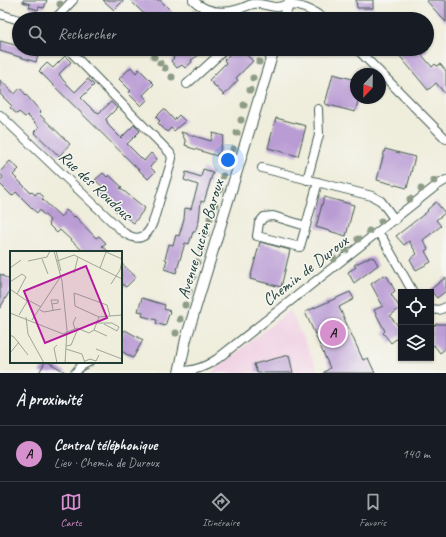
<!DOCTYPE html>
<html lang="fr">
<head>
<meta charset="utf-8">
<style>
	:root { --surface:#171b24; --page:#20242c; --text:#f1f3f6; --muted:#9ea1a6; --line:#363941; --accent:#d690ce }
	body { margin:0; font-family:Caveat,sans-serif; background:var(--page); color:var(--text) }
	.controls { position:absolute; right:12px; bottom:12px; display:grid; overflow:hidden; border-radius:0px; box-shadow:0 1px 3px #0004 }
	.controls button { width:36px; height:36px; display:grid; place-items:center; padding:0; border:0; border-bottom:1px solid var(--line); background:var(--surface); color:var(--text); font:20px sans-serif }
	.compass { position:absolute; left:350px; top:68px; width:36px; height:36px; border-radius:50%; background:var(--surface); box-shadow:0 1px 3px #0004; rotate:202deg }
	.you { position:absolute; left:228px; top:160px; width:14px; height:14px; margin:-10px; border:3px solid #fff; border-radius:50%; background:#1a73e8; box-shadow:0 0 0 6px #1a73e833 }
	.badge { display:grid; place-items:center; width:26px; height:26px; border-radius:50%; background:var(--accent); color:#111; font-size:13px; font-weight:700 }
	.pin { position:absolute; translate:-50% -50%; border:2px solid #fff; box-shadow:0 1px 4px #0006 }
	.list { margin:0; padding:0; list-style:none }
	h2 { display:flex; justify-content:space-between; align-items:center; height:52px; margin:0; padding:0 16px; font-size:17px }
	h2 small { font-size:13px; font-weight:400; color:var(--muted) }
	.list li { display:grid; grid-template-columns:26px 1fr auto; gap:12px; align-items:center; box-sizing:border-box; height:56px; padding:0 16px; border-top:1px solid var(--line) }
	.list b { display:block; font-size:15px; white-space:nowrap }
	.list p { margin:0; font-size:13px; white-space:nowrap; color:var(--muted) }
	.list em { font-size:13px; font-style:normal; color:var(--muted) }
	.icon { flex:none; width:22px; height:22px; fill:none; stroke:currentColor; stroke-width:2; stroke-linecap:round; stroke-linejoin:round }
	.map { position:relative; flex:none; width:446px; height:373px; overflow:hidden }
	.search { position:absolute; background:var(--surface); box-shadow:0 1px 3px #0004; left:12px; right:12px; top:12px; height:44px; display:flex; align-items:center; gap:10px; box-sizing:border-box; padding:0 14px; border-radius:22px; color:var(--muted); font-size:15px }
	.sheet { height:108px; background:var(--surface) }
	nav { display:flex; justify-content:space-around; align-items:center; box-sizing:border-box; height:56px; border-top:1px solid var(--line); background:var(--surface); font-size:11px; color:var(--muted) }
	nav a { display:grid; justify-items:center; gap:2px }
	nav .on { color:var(--accent) }
	.map>svg:first-child { display:block }
</style>
</head>
<body>
<div class="map">
<svg width="446" height="373" viewBox="0 0 446 373">
	<rect width="100%" height="100%" fill="#f6f6f2"/>
	<filter id="ink" filterUnits="userSpaceOnUse"><feTurbulence type="fractalNoise" baseFrequency=".025" numOctaves="2"/><feDisplacementMap in="SourceGraphic" scale="8" xChannelSelector="R" yChannelSelector="G"/><feConvolveMatrix kernelMatrix="1 2 1 2 8 2 1 2 1" color-interpolation-filters="sRGB"/></filter>
	<filter id="wash" filterUnits="userSpaceOnUse"><feTurbulence type="fractalNoise" baseFrequency=".012" numOctaves="4" result="noise"/><feDisplacementMap in="SourceGraphic" scale="16" xChannelSelector="R" yChannelSelector="G"/><feGaussianBlur stdDeviation="0.9" result="paint"/><feColorMatrix in="noise" values="0 0 0 0 0 0 0 0 0 0 0 0 0 0 0 0 0 1.4 0 .05"/><feComposite in="paint" operator="in"/></filter>
	<g filter="url(#wash)">
		<rect width="100%" height="100%" fill="#efeddb"/>
		<path fill="#f1d0e3" d="M 290,310 L 319,373 L 211,373 Z"/>
		<g id="blocks">
			<g fill="#ba9cd4">
				<path d="M 23,0 L 47,0 L 44,8 L 39,7 L 38,10 L 29,7 L 30,4 L 23,2 Z"/>
				<path d="M 103,0 L 124,0 L 114,10 Z"/>
				<path d="M 130,0 L 160,0 L 174,14 L 169,19 L 149,19 Z"/>
				<path d="M 356,0 L 373,0 L 373,8 L 357,8 Z"/>
				<path d="M 426,0 L 446,0 L 446,22 L 441,17 Z"/>
				<path d="M 0,41 L 19,46 L 19,49 L 31,49 L 39,52 L 36,62 L 0,51 Z"/>
				<path d="M 165,49 L 209,49 L 191,60 L 192,62 L 185,68 L 182,65 L 177,68 L 171,61 L 174,58 Z"/>
				<path d="M 235,49 L 240,49 L 253,61 L 236,78 L 238,80 L 224,95 L 209,80 L 226,63 L 224,60 Z"/>
				<path d="M 394,49 L 429,49 L 422,55 L 432,67 L 435,64 L 437,66 L 440,64 L 446,71 L 446,95 L 436,83 L 428,90 Z"/>
				<path d="M 65,56 L 71,62 L 59,74 L 63,80 L 75,92 L 88,79 L 94,85 L 81,98 L 93,110 L 99,113 L 111,102 L 117,108 L 106,119 L 109,126 L 121,138 L 134,125 L 140,131 L 127,144 L 144,161 L 151,153 L 157,159 L 150,167 L 155,172 L 148,179 L 39,71 L 47,63 L 53,68 Z"/>
				<path d="M 131,67 L 136,73 L 139,69 L 154,84 L 143,95 L 147,100 L 141,106 L 128,93 L 131,91 L 119,79 Z"/>
				<path d="M 333,74 L 356,80 L 356,98 L 359,98 L 355,112 L 325,104 Z"/>
				<path d="M 0,80 L 15,94 L 20,88 L 41,112 L 39,114 L 70,144 L 59,156 L 34,132 L 39,127 L 27,115 L 25,117 L 19,112 L 17,114 L 10,108 L 12,106 L 0,94 Z"/>
				<path d="M 164,109 L 174,120 L 179,115 L 185,121 L 174,131 L 171,128 L 167,132 L 158,123 L 160,121 L 156,117 Z"/>
				<path d="M 276,118 L 306,126 L 298,156 L 268,148 Z"/>
				<path d="M 181,132 L 211,141 L 213,133 L 224,136 L 219,154 L 217,153 L 217,156 L 188,147 L 188,146 L 185,145 L 186,142 Z"/>
				<path d="M 385,149 L 415,157 L 407,188 L 377,180 Z"/>
				<path d="M 10,161 L 19,169 L 13,175 L 30,192 L 31,191 L 35,195 L 38,192 L 44,197 L 42,199 L 61,217 L 66,210 L 74,217 L 75,216 L 96,238 L 99,236 L 106,243 L 102,246 L 109,252 L 84,252 L 60,230 L 57,233 L 48,224 L 50,220 L 39,210 L 37,213 L 16,192 L 12,196 L 0,184 L 0,181 L 3,177 L 0,174 L 0,172 Z"/>
				<path d="M 203,169 L 213,172 L 204,202 L 201,201 L 199,220 L 195,232 L 193,232 L 189,244 L 185,243 L 176,273 L 164,269 L 167,260 L 165,259 L 169,244 L 173,245 L 176,235 L 179,236 L 184,219 L 185,208 L 191,209 L 198,185 L 184,180 L 186,172 L 201,177 Z"/>
				<path d="M 103,173 L 107,177 L 109,175 L 122,187 L 120,188 L 145,208 L 134,223 L 115,210 L 116,207 L 102,194 L 104,192 L 102,190 L 104,188 L 95,180 Z"/>
				<path d="M 324,197 L 354,205 L 346,236 L 316,227 Z"/>
				<path d="M 436,202 L 445,213 L 436,220 L 441,226 L 423,240 L 428,249 L 425,251 L 431,262 L 416,270 L 410,259 L 417,254 L 409,241 L 404,245 L 396,236 L 428,211 L 427,210 Z"/>
				<path d="M 260,242 L 290,250 L 281,287 L 250,279 Z"/>
				<path d="M 370,257 L 374,258 L 378,265 L 354,283 L 348,272 L 356,267 L 354,265 Z"/>
				<path d="M 121,263 L 136,277 L 126,287 L 121,283 Z"/>
				<path d="M 0,274 L 11,281 L 11,289 L 0,308 Z"/>
				<path d="M 384,275 L 385,277 L 387,276 L 395,291 L 391,294 L 400,308 L 390,316 L 401,329 L 401,335 L 391,343 L 383,333 L 385,331 L 374,310 L 383,306 L 371,284 Z"/>
				<path d="M 446,277 L 446,291 L 437,298 L 430,290 Z"/>
				<path d="M 350,292 L 354,299 L 339,307 L 363,360 L 368,358 L 375,373 L 323,373 L 330,368 L 305,312 Z"/>
				<path d="M 142,298 L 165,305 L 164,309 L 170,311 L 165,326 L 156,323 L 157,320 L 142,316 L 143,312 L 138,311 Z"/>
				<path d="M 436,324 L 446,324 L 446,348 L 440,353 L 434,345 L 431,348 L 433,327 Z"/>
				<path d="M 125,330 L 143,340 L 133,358 L 121,351 L 121,337 Z"/>
				<path d="M 289,355 L 293,373 L 257,373 L 254,364 Z"/>
				<path d="M 45,362 L 48,362 L 67,373 L 39,373 Z"/>
			</g>
		</g>
	</g>
	<g filter="url(#ink)">
		<use href="#blocks" fill-opacity="0" stroke="#3e574d" stroke-width="1"/>
		<g fill="none" stroke-linecap="round" stroke-linejoin="round">
			<g stroke="#3e574d" stroke-width="10">
				<g id="minor">
					<path d="M 193,0 C 205,12 222,14 239,9 C 243,8 248,5 253,4 C 261,3 267,6 275,7 C 279,7 283,6 287,5 C 301,5 313,10 324,19"/>
					<path d="M 0,14 L 19,20"/>
					<path d="M 55,19 L 73,0"/>
					<path d="M 357,49 L 446,139"/>
					<path d="M 187,84 L 220,54 L 222,49"/>
					<path d="M 0,115 L 123,232 C 137,242 147,239 153,222 L 170,166 L 172,158 L 170,153 L 68,49"/>
					<path d="M 262,168 L 372,196 L 381,201 L 395,220"/>
					<path d="M 307,180 L 319,135 L 318,109"/>
					<path d="M 306,226 L 273,216 L 264,217 L 259,223 L 257,236 L 300,247 L 318,182"/>
					<path d="M 378,233 L 383,239 L 413,292"/>
					<path d="M 431,309 L 439,310 L 446,307"/>
					<path d="M 180,371 C 194,372 205,367 217,359 L 436,186 L 446,180"/>
					<path d="M 75,373 L 81,366 L 89,362"/>
				</g>
			</g>
			<g stroke="#3e574d" stroke-width="12">
				<g id="tertiary">
					<path d="M 283,19 L 290,0"/>
					<path d="M 179,373 L 186,339 L 274,49"/>
				</g>
			</g>
			<use href="#minor" stroke="#fff" stroke-width="8"/>
			<use href="#tertiary" stroke="#fff" stroke-width="10"/>
		</g>
		<g fill="#8d9c86">
			<circle cx="60" cy="4" r="3.5"/>
			<circle cx="193" cy="13" r="3.5"/>
			<circle cx="154" cy="57" r="3.5"/>
			<circle cx="259" cy="62" r="3.5"/>
			<circle cx="160" cy="63" r="3.5"/>
			<circle cx="165" cy="68" r="3.5"/>
			<circle cx="172" cy="77" r="3.5"/>
			<circle cx="253" cy="78" r="3.5"/>
			<circle cx="250" cy="90" r="3.5"/>
			<circle cx="244" cy="105" r="3.5"/>
			<circle cx="241" cy="120" r="3.5"/>
			<circle cx="237" cy="133" r="3.5"/>
			<circle cx="233" cy="149" r="3.5"/>
			<circle cx="229" cy="162" r="3.5"/>
			<circle cx="223" cy="176" r="3.5"/>
			<circle cx="434" cy="181" r="3.5"/>
			<circle cx="421" cy="189" r="3.5"/>
			<circle cx="220" cy="190" r="3.5"/>
			<circle cx="410" cy="199" r="3.5"/>
			<circle cx="215" cy="205" r="3.5"/>
			<circle cx="210" cy="218" r="3.5"/>
			<circle cx="381" cy="221" r="3.5"/>
			<circle cx="369" cy="231" r="3.5"/>
			<circle cx="206" cy="234" r="3.5"/>
			<circle cx="358" cy="239" r="3.5"/>
			<circle cx="201" cy="249" r="3.5"/>
			<circle cx="346" cy="250" r="3.5"/>
			<circle cx="334" cy="259" r="3.5"/>
			<circle cx="197" cy="262" r="3.5"/>
			<circle cx="193" cy="277" r="3.5"/>
			<circle cx="189" cy="291" r="3.5"/>
			<circle cx="185" cy="305" r="3.5"/>
			<circle cx="180" cy="319" r="3.5"/>
			<circle cx="176" cy="333" r="3.5"/>
		</g>
	</g>
	<g text-anchor="middle" stroke-width="3" stroke-linejoin="round" paint-order="stroke">
		<g font-size="17" fill="#1f3d34" stroke="#f6f6f2">
			<text transform="translate(96 185) rotate(43)" y="6">Rue des Roudous</text>
			<text transform="translate(200 239) rotate(-73)" y="6">Avenue Lucien Baroux</text>
			<text transform="translate(305 270) rotate(-38)" y="6">Chemin de Duroux</text>
		</g>
	</g>
	<g transform="translate(10 251)">
		<rect width="112" height="112" fill="#efeddb"/>
		<path fill="none" stroke="#9ca798" stroke-width="1" d="M 44,0 L 52,30 L 57,79 L 55,112M 46,0 L 51,20M 32,8 L 38,23M 18,10 L 37,6 L 40,0M 47,10 L 64,4 L 112,28M 0,17 L 11,9M 90,17 L 96,1 L 112,8M 64,22 L 68,6M 0,31 L 12,23 L 16,26 L 7,43M 101,33 L 110,19 L 112,10M 0,38 L 17,50M 42,53 L 48,52 L 48,49 L 41,49 L 42,53 L 43,59M 30,59 L 34,61 L 51,58M 0,62 L 53,83 L 67,77 L 79,82 L 84,79 L 89,66M 9,64 L 18,49 L 31,56M 16,66 L 18,83 L 34,112M 89,66 L 65,55 L 64,42 L 97,54 L 100,65M 89,66 L 112,64M 22,69 L 51,25M 87,72 L 102,72 L 109,76 L 107,80 L 94,73M 65,78 L 63,72 L 66,66M 84,79 L 97,85M 0,84 L 4,86 L 18,104M 56,95 L 61,94 L 67,80M 56,98 L 72,103 L 75,112M 86,98 L 112,108M 0,102 L 9,91M 75,110 L 80,108 L 86,110 L 89,104M 47,112 L 44,97 L 47,94"/>
		<path fill="#b5179e" fill-opacity="0.15" stroke="#b5179e" stroke-width="2" d="M 76,15 L 97,67 L 35,92 L 14,40 Z"/>
		<rect width="112" height="112" fill="none" stroke="#1f3d34" stroke-width="2"/>
	</g>
</svg>
<div class="controls">
<button><svg class="icon" aria-label="locate" viewBox="0 0 24 24"><circle cx="12" cy="12" r="6"/><path d="M12 2v4M12 18v4M2 12h4M18 12h4"/></svg></button>
<button><svg class="icon" aria-label="layers" viewBox="0 0 24 24"><path d="M12 4l9 5-9 5-9-5zM3 14l9 5 9-5"/></svg></button>
</div>
<svg class="compass" viewBox="-18 -18 36 36"><path d="M0-13l5 13h-10z" fill="#e53935"/><path d="M0 13l5-13h-10z" fill="#9ea1a6"/></svg>
<div class="you"></div>
<div class="pin badge" style="left:333px;top:333px">A</div>
<div class="search"><svg class="icon" aria-label="search" viewBox="0 0 24 24"><circle cx="10" cy="10" r="6"/><path d="M15 15l6 6"/></svg>Rechercher</div>
</div>
<section class="sheet">
<h2>À proximité<small></small></h2>
<ul class="list">
<li><span class="badge">A</span><div><b>Central téléphonique</b><p>Lieu · Chemin de Duroux</p></div><em>140 m</em></li>
</ul>
</section>
<nav>
<a class="on"><svg class="icon" aria-label="map" viewBox="0 0 24 24"><path d="M3 6l6-2 6 2 6-2v14l-6 2-6-2-6 2zM9 4v14M15 6v14"/></svg>Carte</a>
<a><svg class="icon" aria-label="directions" viewBox="0 0 24 24"><path d="M12 3l9 9-9 9-9-9zM9 14v-3h6M13 9l2 2-2 2"/></svg>Itinéraire</a>
<a><svg class="icon" aria-label="saved" viewBox="0 0 24 24"><path d="M7 4h10v16l-5-4-5 4z"/></svg>Favoris</a>
</nav>
</body>
</html>
